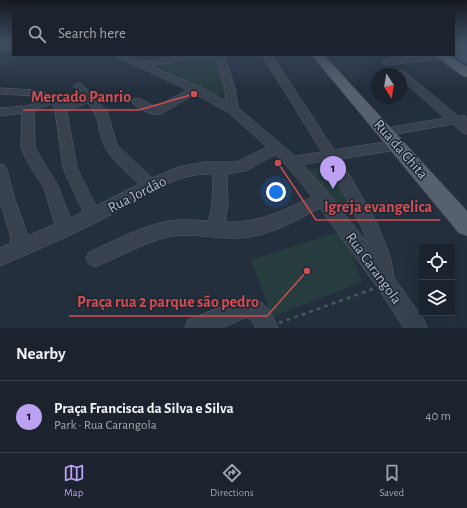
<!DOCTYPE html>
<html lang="en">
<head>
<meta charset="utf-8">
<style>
	:root { --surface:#1b232e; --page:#282f3a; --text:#f1f3f6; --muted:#a0a4aa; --line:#39404a; --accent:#bca0f2 }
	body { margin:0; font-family:"Alegreya Sans",sans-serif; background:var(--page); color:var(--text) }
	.controls { position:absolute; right:12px; bottom:12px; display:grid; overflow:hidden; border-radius:0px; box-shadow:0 4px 16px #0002 }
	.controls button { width:36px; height:36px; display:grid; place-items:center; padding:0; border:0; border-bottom:1px solid var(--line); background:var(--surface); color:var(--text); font:20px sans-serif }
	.compass { position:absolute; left:371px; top:68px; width:36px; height:36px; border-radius:50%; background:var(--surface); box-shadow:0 4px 16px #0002; rotate:168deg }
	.you { position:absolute; left:276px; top:192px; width:14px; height:14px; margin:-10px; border:3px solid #fff; border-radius:50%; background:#1a73e8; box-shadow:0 0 0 6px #1a73e833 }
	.badge { display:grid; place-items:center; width:26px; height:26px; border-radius:50%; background:var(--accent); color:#111; font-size:13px; font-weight:700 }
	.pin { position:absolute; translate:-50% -33px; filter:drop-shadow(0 1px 2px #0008) }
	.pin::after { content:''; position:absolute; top:21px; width:14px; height:12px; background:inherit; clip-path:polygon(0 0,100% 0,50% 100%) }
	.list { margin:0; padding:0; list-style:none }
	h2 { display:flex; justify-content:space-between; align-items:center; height:52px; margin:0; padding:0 16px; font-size:17px }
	h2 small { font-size:13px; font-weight:400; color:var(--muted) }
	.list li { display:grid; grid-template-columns:26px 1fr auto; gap:12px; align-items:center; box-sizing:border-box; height:72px; padding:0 16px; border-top:1px solid var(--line) }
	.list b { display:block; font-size:15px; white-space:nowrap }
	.list p { margin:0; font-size:13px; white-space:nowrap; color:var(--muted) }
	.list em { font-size:13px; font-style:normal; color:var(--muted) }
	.icon { flex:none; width:22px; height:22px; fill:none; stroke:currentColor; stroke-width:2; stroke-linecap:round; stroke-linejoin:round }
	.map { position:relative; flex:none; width:467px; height:328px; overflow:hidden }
	.search { position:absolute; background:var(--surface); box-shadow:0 4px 16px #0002; left:12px; right:12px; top:12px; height:44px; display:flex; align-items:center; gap:10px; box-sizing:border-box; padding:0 14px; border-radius:0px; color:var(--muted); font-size:15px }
	.sheet { height:124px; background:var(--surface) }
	nav { display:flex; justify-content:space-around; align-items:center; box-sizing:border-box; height:56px; border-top:1px solid var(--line); background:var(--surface); font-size:11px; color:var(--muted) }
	nav a { display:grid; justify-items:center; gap:2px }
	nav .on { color:var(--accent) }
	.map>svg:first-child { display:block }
</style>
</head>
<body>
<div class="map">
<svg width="467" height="328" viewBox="0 0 467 328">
	<rect width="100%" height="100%" fill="#242f3e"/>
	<g fill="#263c3f">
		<path d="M 214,58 L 227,94 L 211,95 L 158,65 Z"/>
		<path d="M 328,166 L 354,208 L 341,210 L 306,170 Z"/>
		<path d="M 341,231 L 346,238 L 362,282 L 272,317 L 251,260 Z"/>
	</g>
	<path fill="#455162" d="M 467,43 L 467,65 L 454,56 L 454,44 Z"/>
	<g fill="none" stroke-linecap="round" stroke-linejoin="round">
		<g stroke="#565f6c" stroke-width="1">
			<g id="minor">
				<path d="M 13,45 L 13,51 L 0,53 L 0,47 Z"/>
				<path d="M 114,55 L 127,55 L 143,62 L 184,55 L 224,55 L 235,88 L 238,108 L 295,156 L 322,152 L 262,55 L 272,55 L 334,150 L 397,140 L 402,142 L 404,145 L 402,148 L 397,150 L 340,159 L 376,221 L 390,256 L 394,278 L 424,320 L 427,328 L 404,328 L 380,291 L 320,208 C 295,221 268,237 238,238 C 215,239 191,232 168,237 C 143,243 119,257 95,267 L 89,264 L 86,258 L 89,252 C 115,241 141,226 169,221 C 182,219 196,220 209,221 L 212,204 L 213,174 C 171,172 135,203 99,221 C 67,237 33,252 0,266 L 0,248 L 11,243 L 10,234 L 0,202 L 0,164 L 5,166 L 7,170 L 15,200 L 28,236 L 55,224 L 44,188 L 28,163 L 21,148 L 22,113 L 0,116 L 0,108 L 26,106 L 44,99 L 33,96 L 0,94 L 0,88 L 34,90 L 59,97 L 64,105 L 83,98 L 73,86 L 78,83 L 82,84 L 107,111 L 117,145 L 152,178 L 178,167 L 205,162 L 237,162 L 267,147 L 228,112 L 195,94 L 161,114 C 151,116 138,109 131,101 L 133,99 L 141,99 L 156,107 L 187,90 ZM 215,57 L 225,88 L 226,101 L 200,87 L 152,66 L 171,62 ZM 88,103 C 101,118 97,131 105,147 C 112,161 128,173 139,184 L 96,206 L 77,168 L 67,112 ZM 52,104 L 55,110 L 63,168 L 83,212 L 70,218 L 58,186 L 35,148 L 34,111 ZM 276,155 L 287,166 L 312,197 C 283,210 258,224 225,222 L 228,204 L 227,174 L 245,171 ZM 327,161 L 362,228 L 368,244 L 329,194 L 303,165 Z"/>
				<path d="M 424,55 L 445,56 L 440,59 L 387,65 L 382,62 L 387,59 Z"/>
				<path d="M 401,71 L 405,72 L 458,116 L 465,116 L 467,119 L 465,122 L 467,123 L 467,134 L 463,133 L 453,124 L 386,136 L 382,135 L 380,132 L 382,129 L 386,128 L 445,118 L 401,79 L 401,74 L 396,74 Z"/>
				<path d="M 245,298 C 264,297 271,312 278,328 L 256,328 L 250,318 L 245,318 L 222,328 L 185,328 L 188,320 Z"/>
			</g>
		</g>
		<g stroke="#414a57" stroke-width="1">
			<g id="major">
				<path d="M 312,55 L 324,55 L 467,211 L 467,236 L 459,233 Z"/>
				<path d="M 434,55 L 448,55 L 467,67 L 467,77 L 463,76 Z"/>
			</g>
		</g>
		<path stroke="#44595c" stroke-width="2.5" stroke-dasharray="4 4" stroke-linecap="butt" d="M 279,323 L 373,289"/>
		<use href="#minor" fill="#38414e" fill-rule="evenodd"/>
		<use href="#major" fill="#56606e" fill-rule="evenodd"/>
	</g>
	<linearGradient id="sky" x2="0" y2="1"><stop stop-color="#141a22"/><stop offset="0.48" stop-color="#3f4d63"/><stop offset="1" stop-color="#3f4d63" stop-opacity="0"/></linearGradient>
	<rect width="467" height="89" fill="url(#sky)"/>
	<g text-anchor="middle" stroke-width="3" stroke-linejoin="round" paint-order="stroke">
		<g font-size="15" fill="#b4bcc9" stroke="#1d2633">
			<text transform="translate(401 149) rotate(49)" y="5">Rua da Chita</text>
			<text transform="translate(137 194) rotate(-27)" y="5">Rua Jordão</text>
			<text transform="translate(374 268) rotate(54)" y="5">Rua Carangola</text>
		</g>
	</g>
	<path fill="none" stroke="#ce4d50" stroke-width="1.5" d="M194 94L139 110H23M278 163L316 220H440M307 271L267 316H69"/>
	<g fill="#ce4d50" stroke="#1d2633" stroke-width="1.5">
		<circle cx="194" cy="94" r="4"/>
		<circle cx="278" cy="163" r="4"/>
		<circle cx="307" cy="271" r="4"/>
	</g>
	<g font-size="16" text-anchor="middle" font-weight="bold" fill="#ce4d50" stroke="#1d2633" stroke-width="3" stroke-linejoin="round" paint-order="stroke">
		<text x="81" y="102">Mercado Panrio</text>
		<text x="378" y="212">Igreja evangelica</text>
		<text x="168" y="307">Praça rua 2 parque são pedro</text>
	</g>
</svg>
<div class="controls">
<button><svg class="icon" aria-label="locate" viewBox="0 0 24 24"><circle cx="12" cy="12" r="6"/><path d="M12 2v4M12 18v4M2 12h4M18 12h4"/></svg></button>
<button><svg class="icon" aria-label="layers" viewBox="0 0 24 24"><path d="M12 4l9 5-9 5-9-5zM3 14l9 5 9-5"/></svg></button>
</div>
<svg class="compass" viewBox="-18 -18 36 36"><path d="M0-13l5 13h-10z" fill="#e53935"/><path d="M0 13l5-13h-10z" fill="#a0a4aa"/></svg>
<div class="you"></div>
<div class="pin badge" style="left:333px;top:189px">1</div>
<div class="search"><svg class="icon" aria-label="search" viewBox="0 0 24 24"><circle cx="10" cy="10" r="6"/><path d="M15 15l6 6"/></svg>Search here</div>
</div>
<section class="sheet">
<h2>Nearby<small></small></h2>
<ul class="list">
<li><span class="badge">1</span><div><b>Praça Francisca da Silva e Silva</b><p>Park · Rua Carangola</p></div><em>40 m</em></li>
</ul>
</section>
<nav>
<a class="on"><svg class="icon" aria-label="map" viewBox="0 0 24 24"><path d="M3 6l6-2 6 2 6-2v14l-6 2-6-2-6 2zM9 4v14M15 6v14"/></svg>Map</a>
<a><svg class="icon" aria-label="directions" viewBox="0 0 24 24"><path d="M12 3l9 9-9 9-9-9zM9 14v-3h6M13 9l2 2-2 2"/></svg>Directions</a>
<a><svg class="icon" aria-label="saved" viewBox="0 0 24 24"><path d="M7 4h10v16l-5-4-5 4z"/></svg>Saved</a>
</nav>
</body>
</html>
